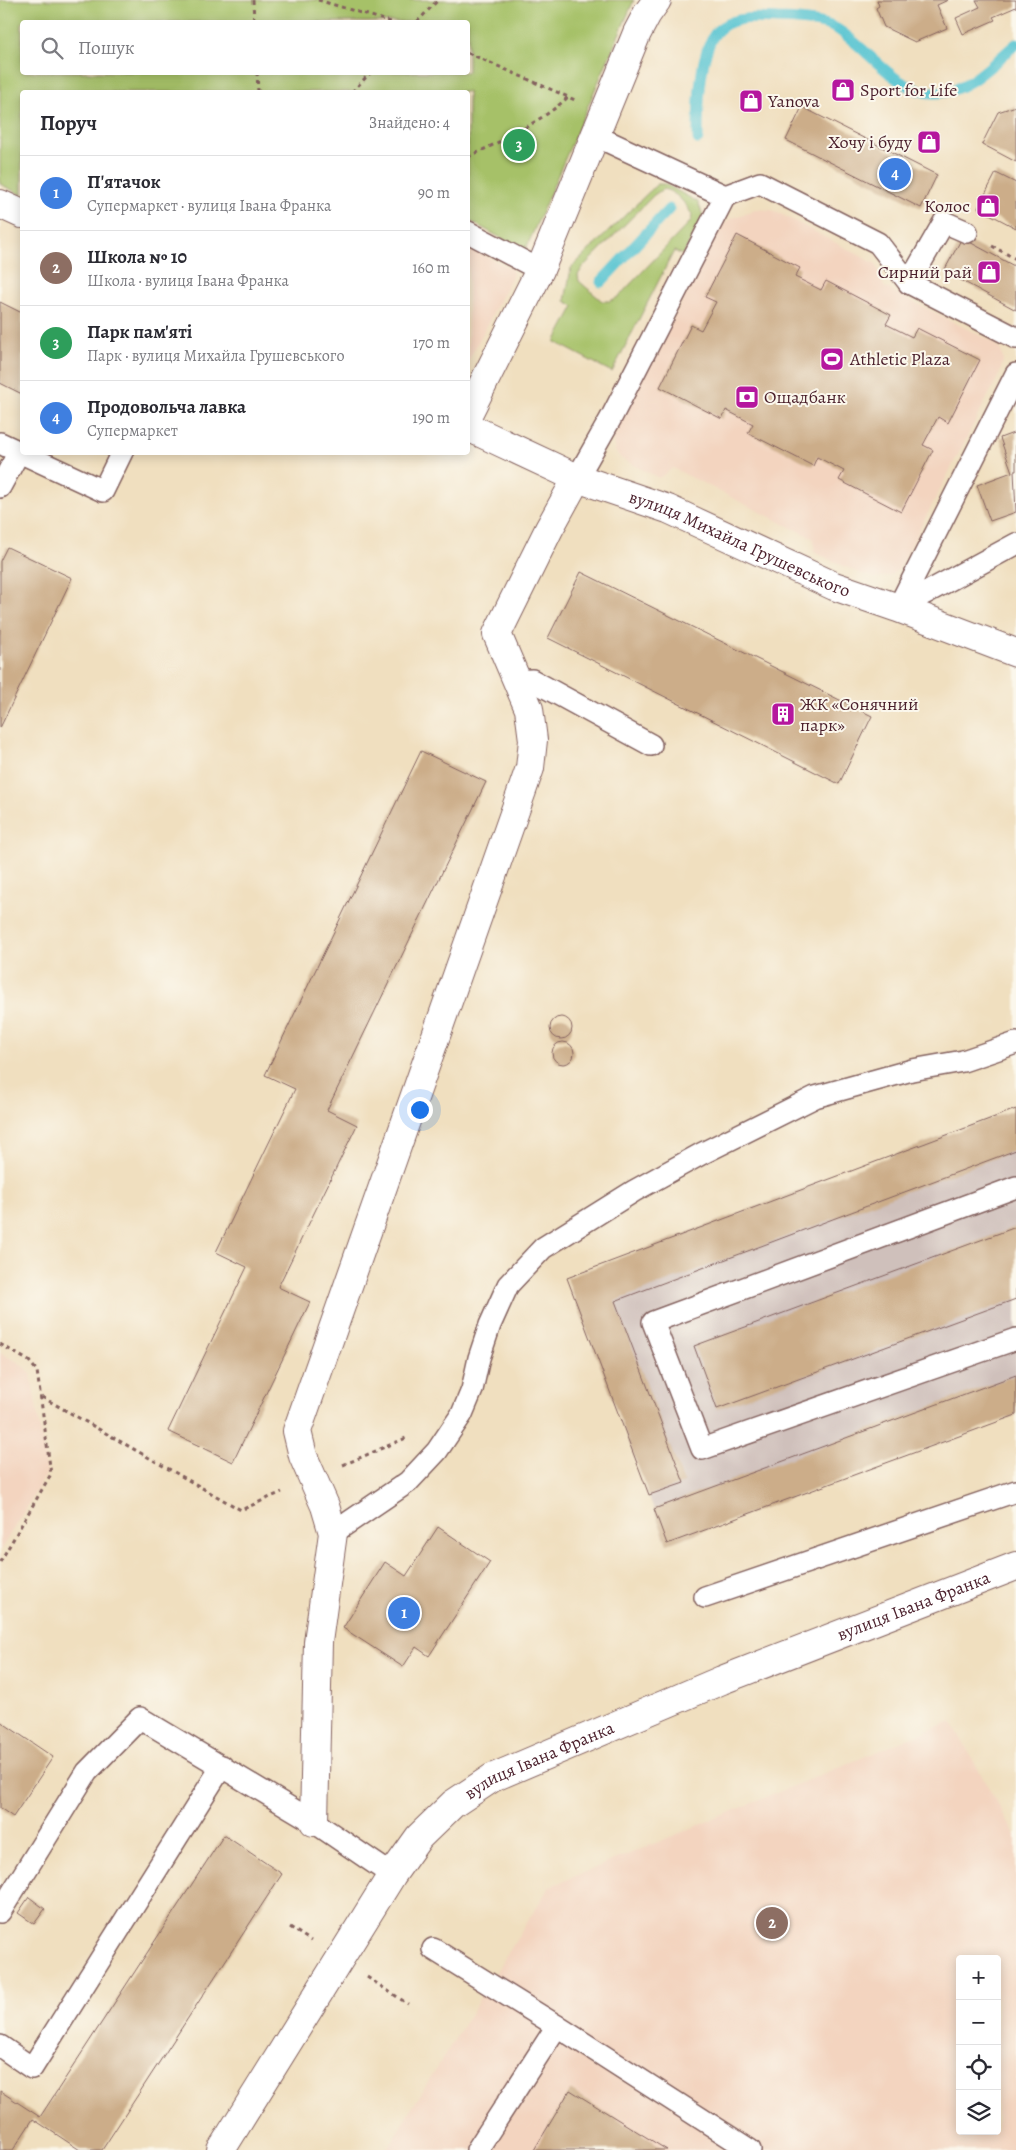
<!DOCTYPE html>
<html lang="uk">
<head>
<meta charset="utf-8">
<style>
	:root { --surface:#fff; --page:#f2f2f3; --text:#2b2b33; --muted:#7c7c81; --line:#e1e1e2; --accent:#b5179e }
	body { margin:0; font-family:Alegreya,serif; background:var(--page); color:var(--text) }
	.controls { position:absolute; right:15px; bottom:15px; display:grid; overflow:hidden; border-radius:5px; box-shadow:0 2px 12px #0003 }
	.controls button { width:45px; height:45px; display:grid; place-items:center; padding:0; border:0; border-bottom:1px solid var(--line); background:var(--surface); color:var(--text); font:25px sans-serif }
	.you { position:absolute; left:419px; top:1109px; width:18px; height:18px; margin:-12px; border:4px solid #fff; border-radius:50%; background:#1a73e8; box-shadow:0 0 0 8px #1a73e833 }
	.badge { display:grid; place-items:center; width:32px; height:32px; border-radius:50%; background:var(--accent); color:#fff; font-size:16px; font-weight:700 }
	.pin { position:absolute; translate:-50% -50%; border:2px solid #fff; box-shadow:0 1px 5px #0006 }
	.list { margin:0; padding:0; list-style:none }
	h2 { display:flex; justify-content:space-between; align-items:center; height:65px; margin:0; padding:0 20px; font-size:21px }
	h2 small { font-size:16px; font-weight:400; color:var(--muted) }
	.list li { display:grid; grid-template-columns:32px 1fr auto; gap:15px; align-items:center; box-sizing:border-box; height:75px; padding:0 20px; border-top:1px solid var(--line) }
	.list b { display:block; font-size:19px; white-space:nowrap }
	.list p { margin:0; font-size:16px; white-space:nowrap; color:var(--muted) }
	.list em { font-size:16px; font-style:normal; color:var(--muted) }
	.icon { flex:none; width:28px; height:28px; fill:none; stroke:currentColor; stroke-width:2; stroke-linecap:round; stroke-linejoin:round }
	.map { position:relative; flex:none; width:1016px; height:2150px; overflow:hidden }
	.search { position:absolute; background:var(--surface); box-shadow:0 2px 12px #0003; left:20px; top:20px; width:450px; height:55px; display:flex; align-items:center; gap:12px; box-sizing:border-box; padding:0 18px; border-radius:5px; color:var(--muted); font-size:19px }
	.panel { position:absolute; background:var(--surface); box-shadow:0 2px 12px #0003; left:20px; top:90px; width:450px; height:365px; border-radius:5px }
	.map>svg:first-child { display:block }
</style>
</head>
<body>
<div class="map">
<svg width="1016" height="2150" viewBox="0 0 1016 2150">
	<rect width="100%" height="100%" fill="#fbf7ec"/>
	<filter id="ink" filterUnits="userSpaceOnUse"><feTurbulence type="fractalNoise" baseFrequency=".02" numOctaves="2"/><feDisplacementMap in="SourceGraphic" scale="10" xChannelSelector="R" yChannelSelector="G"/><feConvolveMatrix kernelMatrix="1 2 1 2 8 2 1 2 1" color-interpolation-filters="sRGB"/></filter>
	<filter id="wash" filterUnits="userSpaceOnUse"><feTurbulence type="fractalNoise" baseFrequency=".0096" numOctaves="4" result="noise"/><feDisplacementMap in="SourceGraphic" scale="20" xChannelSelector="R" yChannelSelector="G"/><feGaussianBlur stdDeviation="1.12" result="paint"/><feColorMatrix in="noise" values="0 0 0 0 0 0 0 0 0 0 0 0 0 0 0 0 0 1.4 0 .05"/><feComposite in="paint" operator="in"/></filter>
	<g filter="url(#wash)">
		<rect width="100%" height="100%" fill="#f0dfbf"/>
		<g fill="#f3d4bf" fill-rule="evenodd">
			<path d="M 757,209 L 771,210 L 777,212 L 876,264 L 884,287 L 993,342 L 1001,350 L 1003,361 L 1000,373 L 899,569 L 889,576 L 877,578 L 861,574 L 814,552 L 814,539 L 673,468 L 659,478 L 622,459 L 615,451 L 613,440 L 620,422 L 720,228 L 730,219 Z"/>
			<path d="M 468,247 L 511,269 L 513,274 L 468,362 Z"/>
			<path d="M 0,1353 L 18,1362 L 31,1374 L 47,1473 L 0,1551 Z"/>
			<path d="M 951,1721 L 1016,1836 L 1016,2150 L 386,2150 L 549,1887 ZM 960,1959 L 997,1959 L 997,2131 L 960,2131 Z"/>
		</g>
		<path fill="#cfc0bb" d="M 1016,1109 L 1016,1415 L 667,1544 L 567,1278 Z"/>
		<g fill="#a6c168" stroke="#78704a" fill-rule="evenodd">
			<path d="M 0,0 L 634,0 L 525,251 L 468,220 L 468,92 L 22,92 L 22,195 L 0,184 ZM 22,22 L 468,22 L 468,72 L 22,72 Z"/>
			<path d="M 657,184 L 665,184 L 698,202 L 703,216 L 683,255 L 674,251 L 612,372 L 555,342 L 574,306 L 565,301 L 571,268 ZM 663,189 C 676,191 686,204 692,215 L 691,221 L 618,297 L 610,301 L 602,301 L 579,281 L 578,275 L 583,267 L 654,195 Z"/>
		</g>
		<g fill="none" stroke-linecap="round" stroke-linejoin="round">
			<g stroke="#58c4d1" stroke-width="11">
				<path d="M 698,139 C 698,113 698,42 722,27 C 737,16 759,18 777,19 C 793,19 823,21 837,29 C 867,47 896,92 933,93 C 965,95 993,63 1016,44"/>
				<path d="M 601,282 L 669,209"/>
			</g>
		</g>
		<g id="blocks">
			<g fill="#ccad89">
				<path d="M 877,0 L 948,0 L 937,5 L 947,28 L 915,42 L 884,27 L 876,8 L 879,6 Z"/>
				<path d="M 976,0 L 1016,0 L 1016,7 L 993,17 L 995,20 L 963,34 L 956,18 L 980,7 Z"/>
				<path d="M 1016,106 L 1016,162 L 982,144 L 998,112 Z"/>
				<path d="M 802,107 L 937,175 L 921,208 L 786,140 Z"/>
				<path d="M 996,173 L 1016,183 L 1016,228 L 978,208 Z"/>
				<path d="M 737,235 L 800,268 L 795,277 L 821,290 L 826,281 L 891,315 L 886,324 L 912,337 L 917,328 L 980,360 L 948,423 L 938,417 L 923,445 L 933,450 L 901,512 L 839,480 L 844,471 L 817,457 L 813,466 L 748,433 L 753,424 L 726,410 L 722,419 L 660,387 L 691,325 L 701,330 L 716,302 L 705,297 Z"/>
				<path d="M 962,238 L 1016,267 L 1016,310 L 944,271 Z"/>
				<path d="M 0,302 L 22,313 L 22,394 L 0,383 Z"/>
				<path d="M 1016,432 L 1016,471 L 1014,471 L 1016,512 L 990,521 L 977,485 L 1012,472 L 1000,438 Z"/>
				<path d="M 7,547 L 72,578 L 0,728 L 0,561 Z"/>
				<path d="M 581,572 L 872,716 L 839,784 L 548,638 Z"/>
				<path d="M 421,751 L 486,782 L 327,1110 L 357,1125 L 278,1287 L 310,1302 L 233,1462 L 168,1431 L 247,1267 L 216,1252 L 295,1089 L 265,1075 Z"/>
				<circle cx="561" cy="1028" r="11"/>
				<circle cx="563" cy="1053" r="11"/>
				<path d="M 1016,1109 L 1016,1150 L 615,1301 L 684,1483 L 649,1495 L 567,1278 Z"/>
				<path d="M 1016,1227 L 1016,1299 L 717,1409 L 694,1346 Z"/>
				<path d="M 1016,1375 L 1016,1415 L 667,1544 L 654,1509 Z"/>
				<path d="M 438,1527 L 490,1562 L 429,1656 L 416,1647 L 403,1667 L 343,1628 L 385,1562 L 406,1576 Z"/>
				<path d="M 0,1721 L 53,1757 L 13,1817 L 0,1808 Z"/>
				<path d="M 224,1835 L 282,1874 L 102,2150 L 80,2150 L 33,2119 L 13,2150 L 0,2150 L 0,2091 L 40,2117 Z"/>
				<path d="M 29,1897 L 45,1909 L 34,1924 L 18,1913 Z"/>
				<path d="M 570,2090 L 667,2150 L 534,2150 Z"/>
			</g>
		</g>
	</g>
	<g filter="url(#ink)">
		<use href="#blocks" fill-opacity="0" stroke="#84625f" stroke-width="1"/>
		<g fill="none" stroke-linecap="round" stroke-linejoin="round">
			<g stroke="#84625f" stroke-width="24">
				<g id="service">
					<path d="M 596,136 L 725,196"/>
					<path d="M 468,232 L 540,270"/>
					<path d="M 909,283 L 944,222 L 967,232"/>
					<path d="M 0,443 L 103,491 L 122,452"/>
					<path d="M 577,478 L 611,418 L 725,196 L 760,183 L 878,243 L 909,283 L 1016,338"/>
					<path d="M 0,487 L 19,452"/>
					<path d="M 898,608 L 1016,374"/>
					<path d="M 898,608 L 1016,544"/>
					<path d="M 518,681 L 532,680 L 651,745"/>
					<path d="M 1016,1187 L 653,1322 L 702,1449 L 1016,1339"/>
					<path d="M 333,1533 L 408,1482 L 437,1451 L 462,1414 L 472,1390 L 479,1358 L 490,1325 L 508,1285 L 543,1248 L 634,1191 L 701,1154 L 815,1097 L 912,1070 L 963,1061 L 1016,1043"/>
					<path d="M 705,1597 L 1016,1491"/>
					<path d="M 0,1912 L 87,1772 L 140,1718 L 314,1822 L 392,1875"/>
					<path d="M 433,1949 L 557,2026"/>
					<path d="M 0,2046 L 32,2068 L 222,1766"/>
					<path d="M 477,2150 L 557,2026 L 750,2150"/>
				</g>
			</g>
			<g stroke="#84625f" stroke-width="30">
				<g id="minor">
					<path d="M 0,204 L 22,214"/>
					<path d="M 468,414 L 540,270 L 637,33 L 647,14 L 657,0"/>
					<path id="s1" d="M 468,427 L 577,478 L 668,509 L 834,586 L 898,608 L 1016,653"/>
					<path d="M 314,1822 L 318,1642 L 333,1533 L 325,1506 L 303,1456 L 297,1431 L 530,768 L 533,740 L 529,709 L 497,634 L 549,529 L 577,478"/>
				</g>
			</g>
			<g stroke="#84625f" stroke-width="30">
				<g id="tertiary">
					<path id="s2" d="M 221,2150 L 392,1875 L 419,1837 L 453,1804 L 492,1778 L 722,1680 L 1016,1566"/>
				</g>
			</g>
			<g stroke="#84625f" stroke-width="3" stroke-dasharray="4 4" stroke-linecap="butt">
				<path d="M 253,0 L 254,22"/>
				<path d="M 318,0 L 391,22"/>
				<path d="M 417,22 L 438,0"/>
				<path d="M 468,53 L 575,100"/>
				<path d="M 257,72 L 258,92"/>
				<path d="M 352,92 L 371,72"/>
				<path d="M 468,157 C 496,144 546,119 568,97"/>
				<path d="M 992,246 L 1016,259"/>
				<path d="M 0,1344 L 29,1361 L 37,1371 L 51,1474 L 0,1562"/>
				<path d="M 42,1397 L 241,1510 L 282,1492"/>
				<path d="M 343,1465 L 406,1438"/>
				<path d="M 290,1927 L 311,1941"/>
				<path d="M 367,1977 L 408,2004"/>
			</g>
			<use href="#service" stroke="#fff" stroke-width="21"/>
			<use href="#minor" stroke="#fff" stroke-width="28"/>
			<use href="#tertiary" stroke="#fff" stroke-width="28"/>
		</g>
	</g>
	<defs>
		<g id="shop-square" transform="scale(1.25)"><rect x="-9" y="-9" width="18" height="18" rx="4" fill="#b5179e" stroke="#fbf7ec"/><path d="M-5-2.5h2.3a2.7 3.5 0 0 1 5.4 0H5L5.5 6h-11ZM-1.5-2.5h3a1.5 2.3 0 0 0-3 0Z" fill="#fff"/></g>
		<g id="stadium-square" transform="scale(1.25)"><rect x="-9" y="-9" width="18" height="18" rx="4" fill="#b5179e" stroke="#fbf7ec"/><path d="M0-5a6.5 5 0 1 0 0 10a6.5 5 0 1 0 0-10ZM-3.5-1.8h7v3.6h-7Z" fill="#fff"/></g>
		<g id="bank-square" transform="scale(1.25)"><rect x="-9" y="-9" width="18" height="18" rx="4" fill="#b5179e" stroke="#fbf7ec"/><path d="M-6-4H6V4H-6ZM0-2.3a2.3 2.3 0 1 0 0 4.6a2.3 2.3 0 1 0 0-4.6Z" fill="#fff"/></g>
		<g id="building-square" transform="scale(1.25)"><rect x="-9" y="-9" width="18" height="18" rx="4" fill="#b5179e" stroke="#fbf7ec"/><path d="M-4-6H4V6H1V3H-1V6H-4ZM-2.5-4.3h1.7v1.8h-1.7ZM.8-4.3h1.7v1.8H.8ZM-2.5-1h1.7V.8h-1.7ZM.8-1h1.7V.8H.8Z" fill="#fff"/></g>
	</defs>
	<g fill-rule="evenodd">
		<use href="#shop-square" x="843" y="90"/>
		<use href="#shop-square" x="751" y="101"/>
		<use href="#shop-square" x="929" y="142"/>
		<use href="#shop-square" x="988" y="206"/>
		<use href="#shop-square" x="989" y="272"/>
		<use href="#stadium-square" x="832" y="359"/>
		<use href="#bank-square" x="747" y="397"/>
		<use href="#building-square" x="783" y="714"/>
	</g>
	<g text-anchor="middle" stroke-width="4" stroke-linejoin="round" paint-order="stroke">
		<g font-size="18" fill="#4a1f2b" stroke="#fbf7ec" text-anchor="start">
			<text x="860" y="96">Sport for Life</text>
			<text x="768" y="107">Yanova</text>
			<text x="912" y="148" text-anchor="end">Хочу і буду</text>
			<text x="970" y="212" text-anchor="end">Колос</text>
			<text x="972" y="278" text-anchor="end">Сирний рай</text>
			<text x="850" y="365">Athletic Plaza</text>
			<text x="764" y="403">Ощадбанк</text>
			<text x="800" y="710">ЖК «Сонячний<tspan x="800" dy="21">парк»</tspan></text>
		</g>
		<g font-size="18" fill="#4a1f2b" stroke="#fbf7ec">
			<text dy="6" stroke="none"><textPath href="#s1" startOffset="296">вулиця Михайла Грушевського</textPath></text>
			<text dy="6" stroke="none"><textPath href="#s2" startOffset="920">вулиця Івана Франка</textPath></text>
			<text dy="6" stroke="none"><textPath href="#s2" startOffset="515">вулиця Івана Франка</textPath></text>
		</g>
	</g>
</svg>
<div class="controls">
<button>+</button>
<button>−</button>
<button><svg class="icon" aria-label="locate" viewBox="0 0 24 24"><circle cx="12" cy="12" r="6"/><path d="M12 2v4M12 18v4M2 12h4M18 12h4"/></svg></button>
<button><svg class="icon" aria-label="layers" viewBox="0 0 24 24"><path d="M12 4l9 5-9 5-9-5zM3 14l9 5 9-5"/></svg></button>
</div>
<div class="you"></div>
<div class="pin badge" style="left:404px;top:1613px;background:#3f7fe0">1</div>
<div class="pin badge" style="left:772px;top:1923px;background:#8d6e63">2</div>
<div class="pin badge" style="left:519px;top:145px;background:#2e9e5b">3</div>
<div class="pin badge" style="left:895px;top:174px;background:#3f7fe0">4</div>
<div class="search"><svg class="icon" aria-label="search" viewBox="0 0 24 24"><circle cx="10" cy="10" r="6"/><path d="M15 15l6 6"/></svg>Пошук</div>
<section class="panel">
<h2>Поруч<small>Знайдено: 4</small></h2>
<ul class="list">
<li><span class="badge" style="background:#3f7fe0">1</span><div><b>П'ятачок</b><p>Супермаркет · вулиця Івана Франка</p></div><em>90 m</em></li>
<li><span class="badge" style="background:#8d6e63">2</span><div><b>Школа № 10</b><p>Школа · вулиця Івана Франка</p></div><em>160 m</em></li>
<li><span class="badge" style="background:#2e9e5b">3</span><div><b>Парк пам'яті</b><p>Парк · вулиця Михайла Грушевського</p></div><em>170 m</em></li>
<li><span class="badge" style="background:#3f7fe0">4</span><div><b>Продовольча лавка</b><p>Супермаркет</p></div><em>190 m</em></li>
</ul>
</section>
</div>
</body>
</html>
